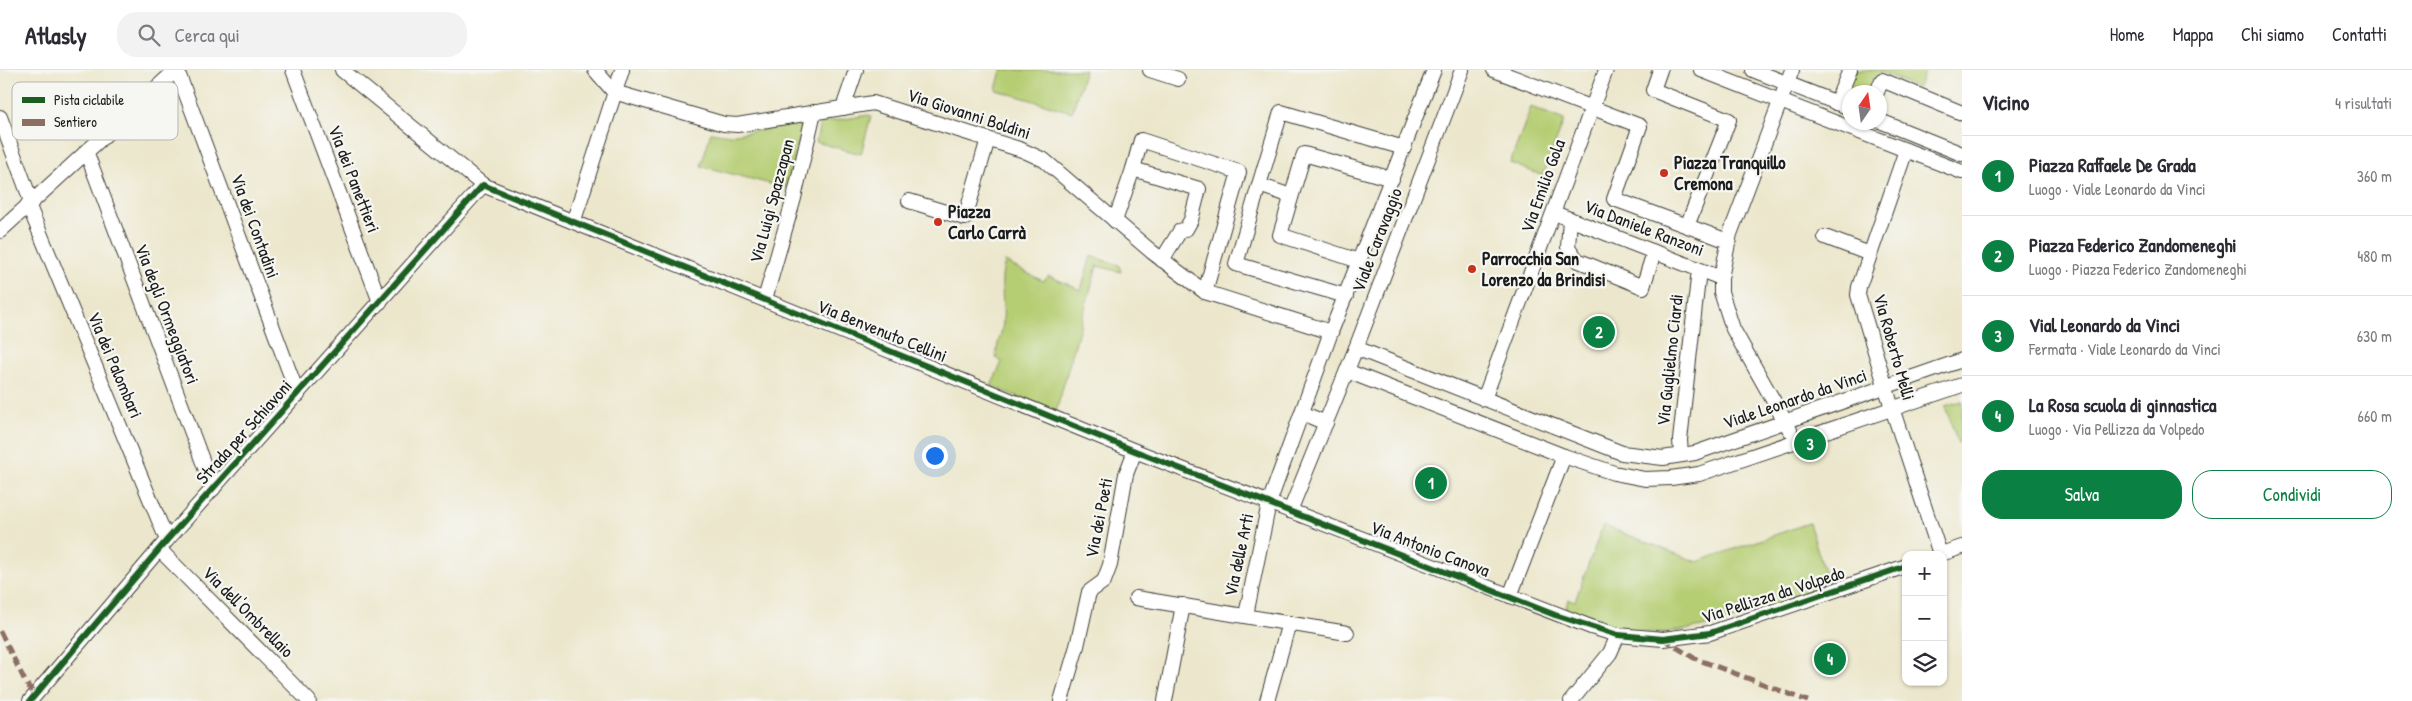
<!DOCTYPE html>
<html lang="it">
<head>
<meta charset="utf-8">
<style>
	:root { --surface:#fff; --page:#f2f2f3; --text:#2b2b33; --muted:#7c7c81; --line:#e1e1e2; --accent:#0b8043 }
	body { margin:0; font-family:"Patrick Hand",sans-serif; background:var(--page); color:var(--text) }
	.controls { position:absolute; right:15px; bottom:15px; display:grid; overflow:hidden; border-radius:10px; box-shadow:0 1px 4px #0004 }
	.controls button { width:45px; height:45px; display:grid; place-items:center; padding:0; border:0; border-bottom:1px solid var(--line); background:var(--surface); color:var(--text); font:25px sans-serif }
	.compass { position:absolute; left:1842px; top:15px; width:45px; height:45px; border-radius:50%; background:var(--surface); box-shadow:0 1px 4px #0004; rotate:13deg }
	.you { position:absolute; left:934px; top:385px; width:18px; height:18px; margin:-12px; border:4px solid #fff; border-radius:50%; background:#1a73e8; box-shadow:0 0 0 8px #1a73e833 }
	.badge { display:grid; place-items:center; width:32px; height:32px; border-radius:50%; background:var(--accent); color:#fff; font-size:16px; font-weight:700 }
	.pin { position:absolute; translate:-50% -50%; border:2px solid #fff; box-shadow:0 1px 5px #0006 }
	.list { margin:0; padding:0; list-style:none }
	h2 { display:flex; justify-content:space-between; align-items:center; height:65px; margin:0; padding:0 20px; font-size:21px }
	h2 small { font-size:16px; font-weight:400; color:var(--muted) }
	.list li { display:grid; grid-template-columns:32px 1fr auto; gap:15px; align-items:center; box-sizing:border-box; height:80px; padding:0 20px; border-top:1px solid var(--line) }
	.list b { display:block; font-size:19px; white-space:nowrap }
	.list p { margin:0; font-size:16px; white-space:nowrap; color:var(--muted) }
	.list em { font-size:16px; font-style:normal; color:var(--muted) }
	.actions { display:flex; gap:10px; padding:15px 20px }
	.actions a { flex:1; padding:11px 0; border:1px solid var(--accent); border-radius:20px; text-align:center; font-size:18px; color:var(--accent) }
	.actions .main { background:var(--accent); color:#fff }
	.icon { flex:none; width:28px; height:28px; fill:none; stroke:currentColor; stroke-width:2; stroke-linecap:round; stroke-linejoin:round }
	.map { position:relative; flex:none; width:1962px; height:631px; overflow:hidden }
	header { display:flex; align-items:center; gap:30px; box-sizing:border-box; height:70px; padding:0 25px; background:var(--surface); border-bottom:1px solid var(--line) }
	header strong { font-size:24px }
	nav { display:flex; gap:28px; margin-inline-start:auto; font-size:18px }
	.search { width:350px; height:45px; background:var(--page); display:flex; align-items:center; gap:12px; box-sizing:border-box; padding:0 18px; border-radius:20px; color:var(--muted); font-size:19px }
	main { display:flex }
	aside { flex:1; background:var(--surface) }
	.map>svg:first-child { display:block }
</style>
</head>
<body>
<header>
<strong>Atlasly</strong>
<div class="search"><svg class="icon" aria-label="search" viewBox="0 0 24 24"><circle cx="10" cy="10" r="6"/><path d="M15 15l6 6"/></svg>Cerca qui</div>
<nav><a>Home</a><a>Mappa</a><a>Chi siamo</a><a>Contatti</a></nav>
</header>
<main>
<div class="map">
<svg width="1962" height="631" viewBox="0 0 1962 631">
	<rect width="100%" height="100%" fill="#f6f6f2"/>
	<filter id="ink" filterUnits="userSpaceOnUse"><feTurbulence type="fractalNoise" baseFrequency=".02" numOctaves="2"/><feDisplacementMap in="SourceGraphic" scale="10" xChannelSelector="R" yChannelSelector="G"/><feConvolveMatrix kernelMatrix="1 2 1 2 8 2 1 2 1" color-interpolation-filters="sRGB"/></filter>
	<filter id="wash" filterUnits="userSpaceOnUse"><feTurbulence type="fractalNoise" baseFrequency=".0096" numOctaves="4" result="noise"/><feDisplacementMap in="SourceGraphic" scale="20" xChannelSelector="R" yChannelSelector="G"/><feGaussianBlur stdDeviation="1.12" result="paint"/><feColorMatrix in="noise" values="0 0 0 0 0 0 0 0 0 0 0 0 0 0 0 0 0 1.4 0 .05"/><feComposite in="paint" operator="in"/></filter>
	<g filter="url(#wash)">
		<rect width="100%" height="100%" fill="#ece7cc"/>
		<g fill="#b6ce73" stroke="#697548">
			<path d="M 1001,0 L 1085,0 L 1072,42 L 996,20 Z"/>
			<path d="M 1855,0 L 1925,0 L 1918,18 L 1881,2 L 1872,22 L 1850,22 L 1849,30 L 1844,27 Z"/>
			<path d="M 1531,37 L 1564,50 L 1543,106 L 1510,93 Z"/>
			<path d="M 869,45 L 871,46 L 861,84 L 816,72 L 820,53 Z"/>
			<path d="M 800,53 L 803,56 L 786,118 L 701,96 L 711,62 L 730,65 Z"/>
			<path d="M 1091,186 L 1119,195 L 1121,202 L 1097,196 L 1056,342 L 991,316 L 1002,292 L 996,288 C 996,275 1002,264 1003,252 C 1005,231 998,213 1005,192 L 1043,211 L 1049,206 L 1081,220 Z"/>
			<path d="M 1962,331 L 1962,372 L 1958,373 L 1945,336 Z"/>
			<path d="M 1809,453 L 1829,516 C 1777,533 1723,558 1668,562 C 1633,565 1597,554 1565,541 L 1568,529 L 1575,531 L 1603,455 L 1697,492 Z"/>
		</g>
	</g>
	<g filter="url(#ink)">
		<g fill="none" stroke-linecap="round" stroke-linejoin="round">
			<g stroke="#3b3a36" stroke-width="16">
				<g id="minor">
					<path d="M 177,0 L 298,325"/>
					<path d="M 293,0 L 380,232"/>
					<path d="M 342,0 L 483,115 L 1135,381 L 1591,557 L 1618,565 L 1663,569 L 1710,563 L 1906,496"/>
					<path d="M 595,0 L 614,22 L 724,54 L 737,55 L 873,33 L 1022,80 L 1044,90 L 1152,182 L 1205,222 L 1331,262"/>
					<path d="M 1150,0 L 1178,9"/>
					<path d="M 1494,0 L 1640,56 L 1614,129 L 1728,171"/>
					<path d="M 1660,0 L 1653,20 L 1729,50 L 1687,156"/>
					<path d="M 1701,0 L 1962,102"/>
					<path d="M 1753,0 L 1850,38"/>
					<path d="M 1877,22 L 1882,10 L 1962,43"/>
					<path d="M 1836,33 L 1850,0"/>
					<path d="M 843,38 L 856,0"/>
					<path d="M 0,47 L 31,131"/>
					<path d="M 1880,51 L 1962,84"/>
					<path d="M 1906,80 L 1859,217 L 1858,225 L 1892,338 L 1940,484"/>
					<path d="M 86,81 L 213,419"/>
					<path d="M 1259,115 L 1281,42 L 1404,78"/>
					<path d="M 1291,126 L 1259,115 L 1236,194 L 1346,226"/>
					<path d="M 909,131 L 965,148 L 988,69"/>
					<path d="M 28,134 L 167,470"/>
					<path d="M 1554,143 L 1721,208"/>
					<path d="M 1570,149 L 1568,177 L 1577,190 L 1643,217 L 1654,182"/>
					<path d="M 574,150 L 622,0"/>
					<path d="M 1115,151 L 1133,99"/>
					<path d="M 0,161 L 176,0"/>
					<path d="M 1825,167 L 1870,184"/>
					<path d="M 1162,190 L 1180,161 L 1186,159 L 1191,150 L 1199,119 L 1133,99 L 1141,70 L 1239,102 L 1205,222"/>
					<path d="M 1359,191 L 1280,165 L 1304,84 L 1392,109"/>
					<path d="M 765,229 L 794,128 L 814,42"/>
					<path d="M 1356,278 L 1622,383 L 1663,388 L 1695,383 L 1962,290"/>
					<path d="M 1347,301 L 1564,386 L 1614,403 L 1645,409 L 1671,408 L 1699,404 L 1962,315"/>
					<path d="M 1484,329 L 1606,0"/>
					<path d="M 1302,343 L 1326,353"/>
					<path d="M 1790,360 L 1733,259 L 1721,222 L 1721,208 L 1730,164 L 1792,0"/>
					<path d="M 1681,385 L 1680,370 L 1699,200"/>
					<path d="M 1290,441 L 1356,278 L 1462,0"/>
					<path d="M 159,479 L 309,631"/>
					<path d="M 1938,485 L 1962,477"/>
					<path d="M 1510,526 L 1564,386"/>
					<path d="M 1136,528 L 1347,563"/>
					<path d="M 1246,545 L 1269,433 L 1331,262 L 1434,0"/>
					<path d="M 30,631 L 167,470 L 483,115"/>
					<path d="M 1061,631 L 1077,576 L 1089,522 L 1104,511 L 1110,495 L 1126,404 L 1135,381"/>
					<path d="M 1165,631 L 1183,535"/>
					<path d="M 1267,631 L 1289,553"/>
					<path d="M 1571,631 L 1610,583 L 1618,565"/>
				</g>
			</g>
			<use href="#minor" stroke="#fff" stroke-width="14"/>
			<g stroke="#8d6e63" stroke-width="5" stroke-dasharray="10 5" stroke-linecap="butt">
				<path d="M 0,561 L 26,613 L 35,625"/>
				<path d="M 1663,569 L 1694,588 L 1808,631"/>
			</g>
			<g stroke="#f6f6f2" stroke-width="9">
				<path id="cycleway" d="M 30,631 L 167,470 L 483,115 L 1135,381 L 1555,545 L 1618,565 L 1663,569 L 1710,563 L 1906,496"/>
			</g>
			<use href="#cycleway" stroke="#1b5e20" stroke-width="6"/>
		</g>
	</g>
	<g fill="#c8321e" stroke="#f6f6f2" stroke-width="2">
		<circle cx="1664" cy="103" r="5"/>
		<circle cx="938" cy="152" r="5"/>
		<circle cx="1472" cy="199" r="5"/>
	</g>
	<g text-anchor="middle" stroke-width="4.5" stroke-linejoin="round" paint-order="stroke">
		<g font-size="18" fill="#1c1c1c" stroke="#f6f6f2">
			<text transform="translate(969 44) rotate(18)" y="6">Via Giovanni Boldini</text>
			<text transform="translate(354 109) rotate(69)" y="6">Via dei Panettieri</text>
			<text transform="translate(1543 116) rotate(-70)" y="6">Via Emilio Gola</text>
			<text transform="translate(772 131) rotate(-75)" y="6">Via Luigi Spazzapan</text>
			<text transform="translate(255 156) rotate(70)" y="6">Via dei Contadini</text>
			<text transform="translate(1644 158) rotate(21)" y="6">Via Daniele Ranzoni</text>
			<text transform="translate(1377 170) rotate(-69)" y="6">Viale Caravaggio</text>
			<text transform="translate(167 244) rotate(69)" y="6">Via degli Ormeggiatori</text>
			<text transform="translate(882 261) rotate(22)" y="6">Via Benvenuto Cellini</text>
			<text transform="translate(1894 277) rotate(74)" y="6">Via Roberto Melli</text>
			<text transform="translate(1670 290) rotate(-84)" y="6">Via Guglielmo Ciardi</text>
			<text transform="translate(115 295) rotate(67)" y="6">Via dei Palombari</text>
			<text transform="translate(1795 329) rotate(-19)" y="6">Viale Leonardo da Vinci</text>
			<text transform="translate(244 362) rotate(-48)" y="6">Strada per Schiavoni</text>
			<text transform="translate(1099 448) rotate(-79)" y="6">Via dei Poeti</text>
			<text transform="translate(1430 479) rotate(21)" y="6">Via Antonio Canova</text>
			<text transform="translate(1239 485) rotate(-78)" y="6">Via delle Arti</text>
			<text transform="translate(1773 525) rotate(-18)" y="6">Via Pellizza da Volpedo</text>
			<text transform="translate(248 542) rotate(45)" y="6">Via dell'Ombrellaio</text>
		</g>
		<g font-size="18" font-weight="bold" fill="#1c1c1c" stroke="#f6f6f2" text-anchor="start">
			<text x="1674" y="99">Piazza Tranquillo<tspan x="1674" dy="21">Cremona</tspan></text>
			<text x="948" y="148">Piazza<tspan x="948" dy="21">Carlo Carrà</tspan></text>
			<text x="1482" y="195">Parrocchia San<tspan x="1482" dy="21">Lorenzo da Brindisi</tspan></text>
		</g>
	</g>
	<rect x="12" y="12" width="166" height="58" rx="8" fill="#f6f6f2" stroke="#b5b5b2" stroke-width="1"/>
	<rect x="22" y="27" width="23" height="6" fill="#1b5e20"/>
	<rect x="22" y="49" width="23" height="7" fill="#8d6e63"/>
	<g font-size="14" fill="#1c1c1c">
		<text x="54" y="35">Pista ciclabile</text>
		<text x="54" y="57">Sentiero</text>
	</g>
</svg>
<div class="controls">
<button>+</button>
<button>−</button>
<button><svg class="icon" aria-label="layers" viewBox="0 0 24 24"><path d="M12 4l9 5-9 5-9-5zM3 14l9 5 9-5"/></svg></button>
</div>
<svg class="compass" viewBox="-18 -18 36 36"><path d="M0-13l5 13h-10z" fill="#e53935"/><path d="M0 13l5-13h-10z" fill="#7c7c81"/></svg>
<div class="you"></div>
<div class="pin badge" style="left:1431px;top:413px">1</div>
<div class="pin badge" style="left:1599px;top:262px">2</div>
<div class="pin badge" style="left:1810px;top:374px">3</div>
<div class="pin badge" style="left:1830px;top:589px">4</div>
</div>
<aside>
<h2>Vicino<small>4 risultati</small></h2>
<ul class="list">
<li><span class="badge">1</span><div><b>Piazza Raffaele De Grada</b><p>Luogo · Viale Leonardo da Vinci</p></div><em>360 m</em></li>
<li><span class="badge">2</span><div><b>Piazza Federico Zandomeneghi</b><p>Luogo · Piazza Federico Zandomeneghi</p></div><em>480 m</em></li>
<li><span class="badge">3</span><div><b>Vial Leonardo da Vinci</b><p>Fermata · Viale Leonardo da Vinci</p></div><em>630 m</em></li>
<li><span class="badge">4</span><div><b>La Rosa scuola di ginnastica</b><p>Luogo · Via Pellizza da Volpedo</p></div><em>660 m</em></li>
</ul>
<div class="actions"><a class="main">Salva</a><a>Condividi</a></div>
</aside>
</main>
</body>
</html>
